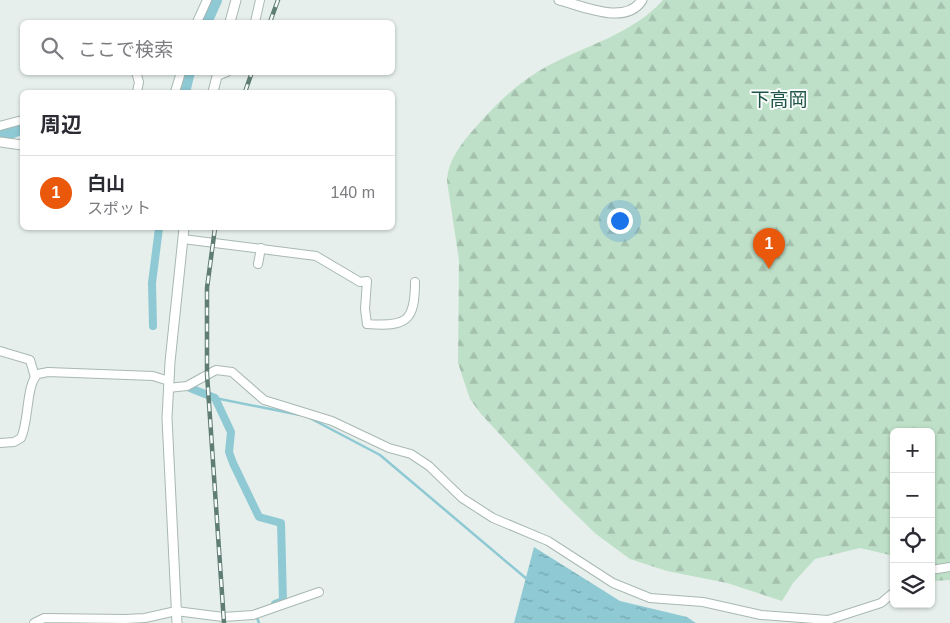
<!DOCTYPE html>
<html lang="ja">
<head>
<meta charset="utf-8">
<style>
	:root { --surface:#fff; --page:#f7f7f7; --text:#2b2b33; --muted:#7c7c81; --line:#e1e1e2; --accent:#ea580c }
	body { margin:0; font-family:Arial,"Noto Sans JP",sans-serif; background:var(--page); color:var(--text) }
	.controls { position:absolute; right:15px; bottom:15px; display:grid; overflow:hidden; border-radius:8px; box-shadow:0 1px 4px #0004 }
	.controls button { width:45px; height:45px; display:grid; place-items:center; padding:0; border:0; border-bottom:1px solid var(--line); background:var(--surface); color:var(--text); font:25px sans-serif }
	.you { position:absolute; left:619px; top:220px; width:18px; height:18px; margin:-12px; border:4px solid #fff; border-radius:50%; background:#1a73e8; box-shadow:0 0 0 8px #1a73e833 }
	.badge { display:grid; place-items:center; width:32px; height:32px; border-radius:50%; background:var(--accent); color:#fff; font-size:16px; font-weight:700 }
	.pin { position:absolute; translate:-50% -41px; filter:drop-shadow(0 1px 2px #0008) }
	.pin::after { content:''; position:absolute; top:26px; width:18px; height:15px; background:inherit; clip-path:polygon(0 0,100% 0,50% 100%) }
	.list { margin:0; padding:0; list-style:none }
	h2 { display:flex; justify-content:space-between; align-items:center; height:65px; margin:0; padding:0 20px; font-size:21px }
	h2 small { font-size:16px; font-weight:400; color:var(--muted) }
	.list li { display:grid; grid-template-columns:32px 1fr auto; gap:15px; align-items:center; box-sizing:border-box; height:75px; padding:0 20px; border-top:1px solid var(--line) }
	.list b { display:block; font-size:19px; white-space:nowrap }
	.list p { margin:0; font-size:16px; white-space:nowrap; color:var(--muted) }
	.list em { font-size:16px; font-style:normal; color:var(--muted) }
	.icon { flex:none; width:28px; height:28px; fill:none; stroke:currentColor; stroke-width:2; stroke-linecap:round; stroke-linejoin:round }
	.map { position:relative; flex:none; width:950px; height:623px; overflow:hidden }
	.search { position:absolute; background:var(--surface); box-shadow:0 1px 4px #0004; left:20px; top:20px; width:375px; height:55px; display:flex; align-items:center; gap:12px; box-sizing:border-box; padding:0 18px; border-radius:8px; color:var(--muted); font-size:19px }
	.panel { position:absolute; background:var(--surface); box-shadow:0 1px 4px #0004; left:20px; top:90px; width:375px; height:140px; border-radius:8px }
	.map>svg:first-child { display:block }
</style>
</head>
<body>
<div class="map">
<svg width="950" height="623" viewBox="0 0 950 623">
	<defs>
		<pattern id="forest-firs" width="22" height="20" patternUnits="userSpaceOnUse" patternTransform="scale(1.25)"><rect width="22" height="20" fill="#bfe0c8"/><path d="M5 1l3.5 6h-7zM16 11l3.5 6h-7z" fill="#a4c1ad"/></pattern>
		<pattern id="water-ripples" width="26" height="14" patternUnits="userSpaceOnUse" patternTransform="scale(1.25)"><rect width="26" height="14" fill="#8ec9d4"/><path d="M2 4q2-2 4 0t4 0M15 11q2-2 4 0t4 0" fill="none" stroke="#74a5ad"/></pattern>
	</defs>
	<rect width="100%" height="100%" fill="#e6efeb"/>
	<path fill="url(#forest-firs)" d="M 663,0 L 950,0 L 950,580 L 931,581 L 931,432 L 894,432 L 894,556 L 860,548 L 815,559 L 793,583 L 782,601 L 727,583 L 667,571 L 630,559 L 596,534 L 562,501 L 481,414 L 470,399 L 458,363 L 459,260 L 447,181 C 448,160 461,144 475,128 C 495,105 516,84 544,68 C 583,46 632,35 663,0 Z"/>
	<path fill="url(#water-ripples)" d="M 534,547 L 620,601 L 687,617 L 696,623 L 514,623 Z"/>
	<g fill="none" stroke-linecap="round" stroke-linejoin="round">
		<g stroke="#8ec9d4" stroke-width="2.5">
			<path d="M 215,398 L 300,415"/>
			<path d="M 306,416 L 380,455 L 528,580"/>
			<path d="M 256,615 L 259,623"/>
		</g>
		<g stroke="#8ec9d4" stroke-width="8">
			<path d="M 153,326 L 152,283 L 159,228"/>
			<path d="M 190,388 L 215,398 L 231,432 L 229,452 L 233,463 L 259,517 L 281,523 L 283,601 L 275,604"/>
		</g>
		<g stroke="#8ec9d4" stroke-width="14">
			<path d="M 205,22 L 215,0"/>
			<path d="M 183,92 L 188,72"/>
			<path d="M 0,137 L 22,127"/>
		</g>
		<g stroke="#a8b8b2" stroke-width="10">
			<g id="minor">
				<path d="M 197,22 L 207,0"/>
				<path d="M 255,22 L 260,0"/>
				<path d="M 136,72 L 139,82 L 137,92"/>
				<path d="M 217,76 L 227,72"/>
				<path d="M 175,92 L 181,72"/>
				<path d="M 0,126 L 22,120"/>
				<path d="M 183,239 L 316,256 L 360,282 L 367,281 L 365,309 L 367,324 C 407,327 415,321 415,282"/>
				<path d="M 258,264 L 261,248"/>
				<path d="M 0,351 L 30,360 L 35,377"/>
				<path d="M 168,388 L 187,386 L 216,370 L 232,372 L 264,400 L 332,421 L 389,448 L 411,454 L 429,466 L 462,498 L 493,518 L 548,541 L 613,583 L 650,598 L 703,602 L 761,615 L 828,620 L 881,603 L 894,592"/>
				<path d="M 0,443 L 14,442 L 21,438 C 29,422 26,383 38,374 L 48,372 L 153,376 L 169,381"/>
				<path d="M 931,570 L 950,567"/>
				<path d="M 34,623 L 44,618 L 125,619 L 145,618 L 176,611 L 223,617 L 253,615 L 319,592"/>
			</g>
		</g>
		<g stroke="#a8b8b2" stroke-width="11">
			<g id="tertiary">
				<path d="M 559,0 C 583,6 626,26 642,0"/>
				<path d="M 230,22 L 236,0"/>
				<path d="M 213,92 L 218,72"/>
				<path d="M 0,142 L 22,145"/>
				<path d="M 177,623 L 167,418 L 170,362 L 184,228"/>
			</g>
		</g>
		<use href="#minor" stroke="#fff" stroke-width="8"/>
		<use href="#tertiary" stroke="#fff" stroke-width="9"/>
		<g stroke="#5f7d75" stroke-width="4.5">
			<g id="rail">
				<path d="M 270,22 L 278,0"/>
				<path d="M 245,92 L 252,72"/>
				<path d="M 215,228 L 207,288 L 207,374 L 224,623"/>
			</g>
		</g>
		<use href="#rail" stroke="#f7fbf9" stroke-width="2.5" stroke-dasharray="8" stroke-linecap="butt"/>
	</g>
	<g text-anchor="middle" stroke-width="4" stroke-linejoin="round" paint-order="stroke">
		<g font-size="19" fill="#1f5548" stroke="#f7fbf9">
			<text x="779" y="106">下高岡</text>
		</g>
	</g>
</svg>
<div class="controls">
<button>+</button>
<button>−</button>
<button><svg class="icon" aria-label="locate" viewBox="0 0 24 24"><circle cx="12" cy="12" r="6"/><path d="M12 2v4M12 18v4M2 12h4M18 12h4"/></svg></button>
<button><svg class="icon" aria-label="layers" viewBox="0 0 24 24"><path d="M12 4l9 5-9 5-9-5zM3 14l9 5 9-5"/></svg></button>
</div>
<div class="you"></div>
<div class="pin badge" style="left:769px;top:269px">1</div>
<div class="search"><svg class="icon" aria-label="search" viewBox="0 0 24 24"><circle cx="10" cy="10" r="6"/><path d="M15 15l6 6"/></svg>ここで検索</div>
<section class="panel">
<h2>周辺<small></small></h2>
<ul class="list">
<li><span class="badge">1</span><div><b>白山</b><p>スポット</p></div><em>140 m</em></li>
</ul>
</section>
</div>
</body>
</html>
